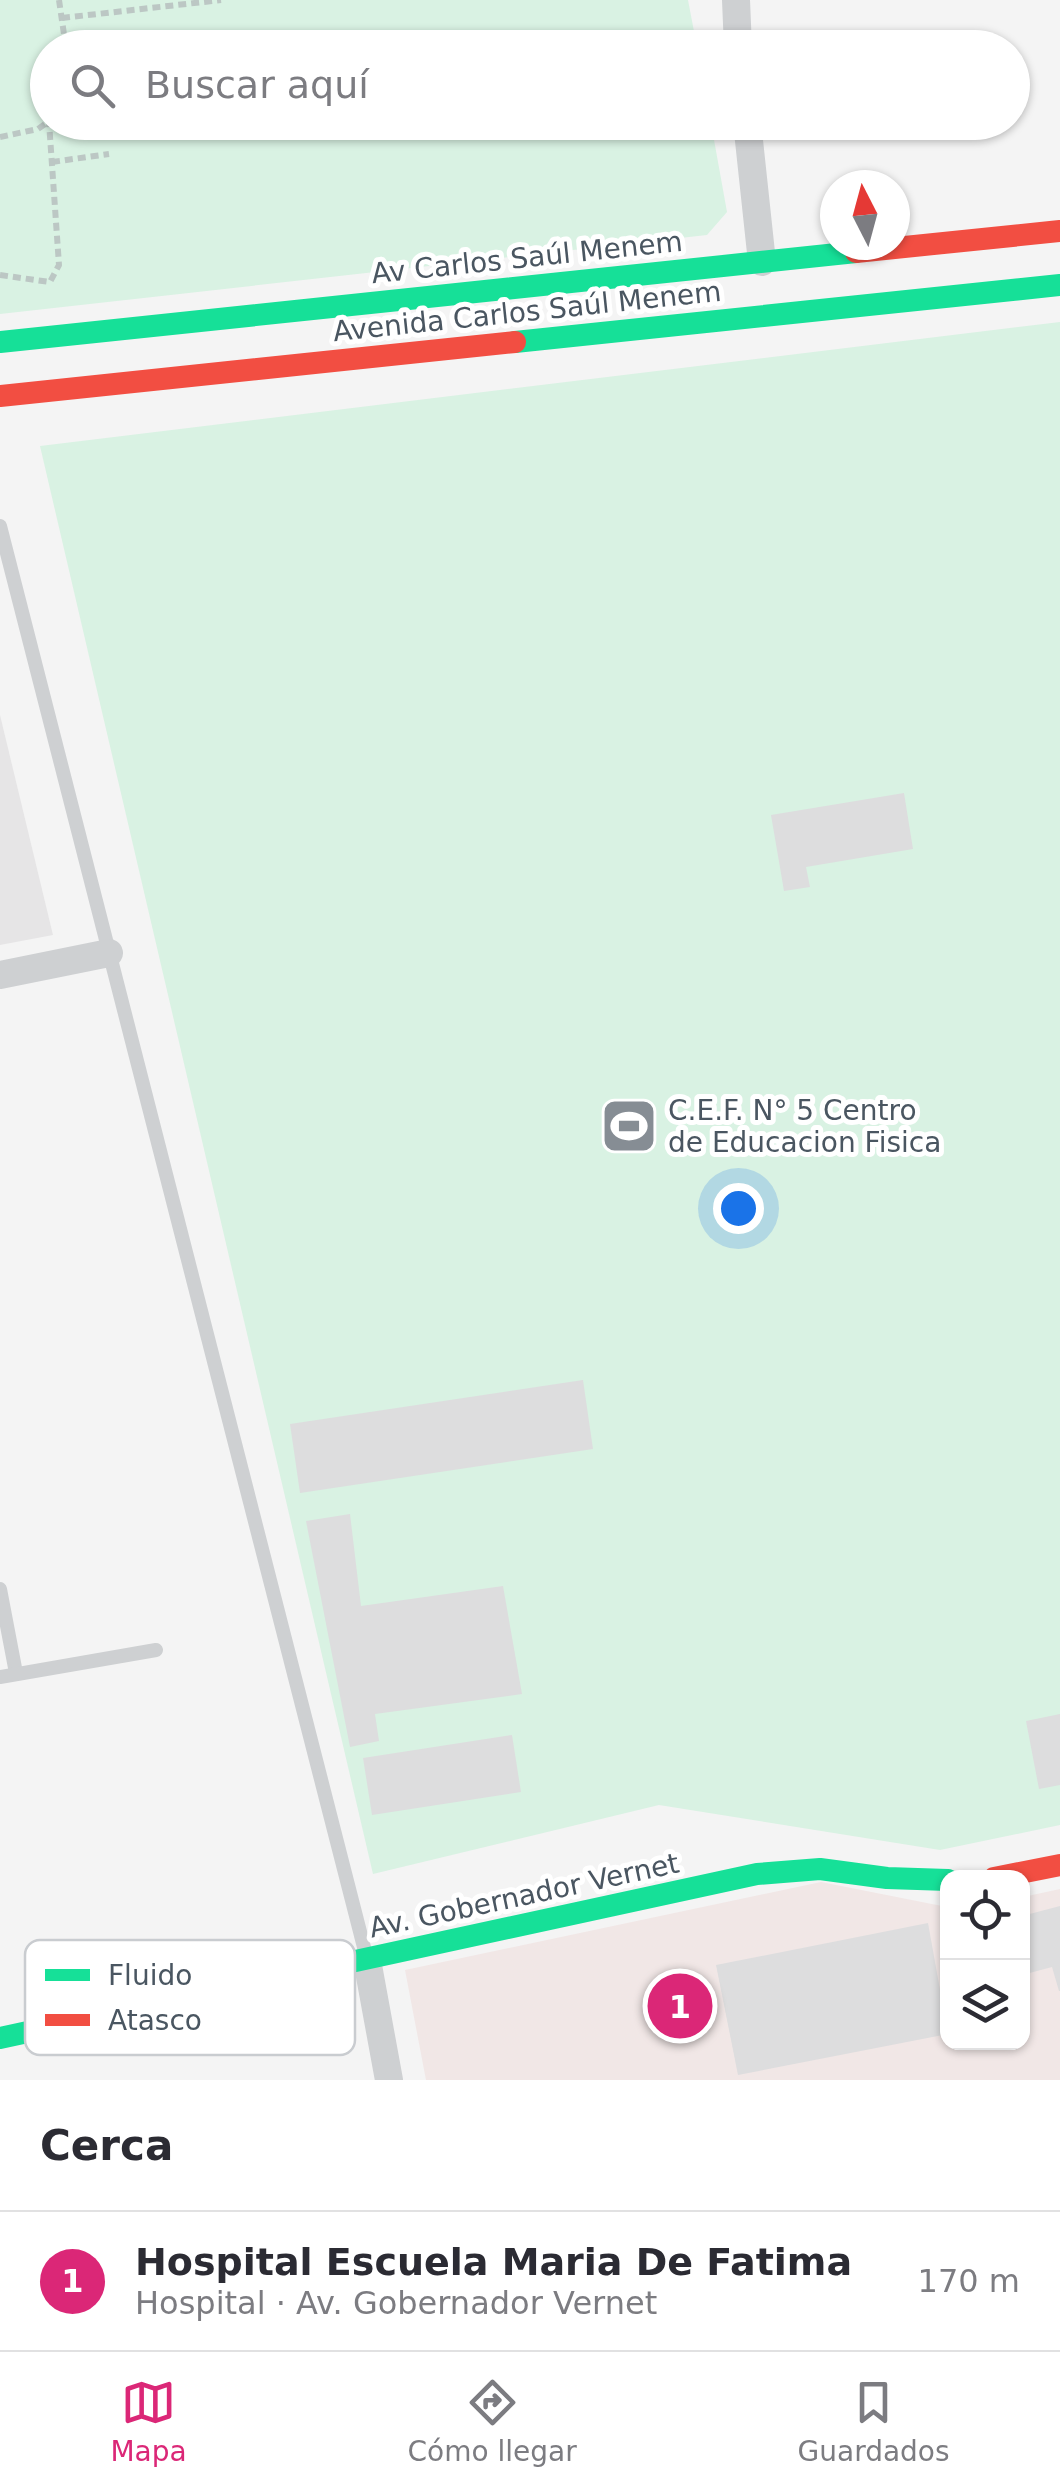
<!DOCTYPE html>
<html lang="es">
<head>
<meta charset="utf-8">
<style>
	:root { --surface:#fff; --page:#f7f7f7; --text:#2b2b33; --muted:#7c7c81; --line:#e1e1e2; --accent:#db2777 }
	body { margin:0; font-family:"DejaVu Sans",sans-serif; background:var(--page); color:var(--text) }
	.controls { position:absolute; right:30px; bottom:30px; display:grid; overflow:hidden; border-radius:20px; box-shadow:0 2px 8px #0004 }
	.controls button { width:90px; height:90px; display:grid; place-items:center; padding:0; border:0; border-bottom:2px solid var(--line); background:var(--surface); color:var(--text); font:50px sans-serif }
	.compass { position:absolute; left:820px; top:170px; width:90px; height:90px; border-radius:50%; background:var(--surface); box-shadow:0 2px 8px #0004; rotate:354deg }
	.you { position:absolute; left:738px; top:1208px; width:35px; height:35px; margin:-25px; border:8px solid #fff; border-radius:50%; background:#1a73e8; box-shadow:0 0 0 15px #1a73e833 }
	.badge { display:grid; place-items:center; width:65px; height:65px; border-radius:50%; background:var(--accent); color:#fff; font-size:32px; font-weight:700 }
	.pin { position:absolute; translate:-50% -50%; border:5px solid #fff; box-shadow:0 2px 10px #0006 }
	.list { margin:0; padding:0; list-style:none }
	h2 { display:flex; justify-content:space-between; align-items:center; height:130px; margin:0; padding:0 40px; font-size:42px }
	h2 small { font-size:32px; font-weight:400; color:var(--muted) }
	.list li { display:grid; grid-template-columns:65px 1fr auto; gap:30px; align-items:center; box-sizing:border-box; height:140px; padding:0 40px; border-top:2px solid var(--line) }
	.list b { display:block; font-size:38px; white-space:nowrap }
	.list p { margin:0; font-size:32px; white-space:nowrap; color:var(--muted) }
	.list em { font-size:32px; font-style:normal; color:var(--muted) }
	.icon { flex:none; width:55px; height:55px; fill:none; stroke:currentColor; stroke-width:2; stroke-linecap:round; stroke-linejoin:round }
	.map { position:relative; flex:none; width:1060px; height:2080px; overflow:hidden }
	.search { position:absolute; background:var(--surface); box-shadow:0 2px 8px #0004; left:30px; right:30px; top:30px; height:110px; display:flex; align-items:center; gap:25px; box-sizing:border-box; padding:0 35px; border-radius:55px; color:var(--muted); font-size:38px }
	.sheet { height:270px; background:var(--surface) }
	nav { display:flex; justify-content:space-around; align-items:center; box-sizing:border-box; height:140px; border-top:2px solid var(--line); background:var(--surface); font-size:28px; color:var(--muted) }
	nav a { display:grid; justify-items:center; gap:5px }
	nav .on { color:var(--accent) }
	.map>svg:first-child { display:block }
</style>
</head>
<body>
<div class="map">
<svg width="1060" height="2080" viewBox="0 0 1060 2080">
	<rect width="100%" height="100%" fill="#f4f4f4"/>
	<path fill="#e6e5e6" d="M 0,715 L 53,935 L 0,945 Z"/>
	<path fill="#f1e7e6" d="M 821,1882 L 947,1907 L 948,2042 L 1022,2042 L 1023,1897 L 1060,1889 L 1060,2080 L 426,2080 L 405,1970 Z"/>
	<g fill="#d9f2e3">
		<path d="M 0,0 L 688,0 L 697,47 L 48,48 L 48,122 L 711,123 L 727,212 L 707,235 L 0,314 Z"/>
		<path d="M 1060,322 L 1060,1825 L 940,1850 L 659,1805 L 373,1874 L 40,446 Z"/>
	</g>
	<g fill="#ddddde">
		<path d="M 904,793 L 913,849 L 806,867 L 810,887 L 784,891 L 771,815 Z"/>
		<path d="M 583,1380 L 593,1449 L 300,1493 L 290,1424 Z"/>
		<path d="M 350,1514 L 361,1606 L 503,1586 L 522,1694 L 375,1714 L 379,1741 L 350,1747 L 306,1521 Z"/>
		<path d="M 1060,1714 L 1060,1785 L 1039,1789 L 1026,1721 Z"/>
		<path d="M 512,1735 L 521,1792 L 372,1815 L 363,1758 Z"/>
		<path d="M 1060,1906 L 1060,1991 L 1059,1991 L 1052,1967 L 1022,1975 L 1022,1916 Z"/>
		<path d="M 928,1923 L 948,2034 L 738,2075 L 716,1965 Z"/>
	</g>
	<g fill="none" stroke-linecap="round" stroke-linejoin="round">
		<g stroke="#bcc7c4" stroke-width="6" stroke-dasharray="8 5" stroke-linecap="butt">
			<path d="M 59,0 L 66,48"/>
			<path d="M 62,18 L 221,0"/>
			<path d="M 0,137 L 38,129 L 48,122"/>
			<path d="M 52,162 L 109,154"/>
			<path d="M 0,275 L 50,282 L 59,265 L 49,122"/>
		</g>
		<g stroke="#ced0d2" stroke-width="14">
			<path d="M 0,526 L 367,1959"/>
			<path d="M 0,1589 L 16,1673"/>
			<path d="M 0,1677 L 156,1650"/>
		</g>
		<g stroke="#ced0d2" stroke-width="28">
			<path d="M 736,0 L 738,48"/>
			<path d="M 747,122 L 762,262"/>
			<path d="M 0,975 L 109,953"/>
			<path d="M 367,1960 L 389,2080"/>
		</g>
		<g stroke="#16e098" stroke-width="22">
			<path d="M 0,342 L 856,252"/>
			<path d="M 515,342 L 1060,285"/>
			<path d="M 0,2038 L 757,1874 L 820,1869 L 887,1878 L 948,1880"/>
		</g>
		<g stroke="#f24e42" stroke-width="22">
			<path d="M 856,252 L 1060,231"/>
			<path d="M 0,396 L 515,342"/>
			<path d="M 994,1878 L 1060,1865"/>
		</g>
	</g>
	<defs>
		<g id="stadium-square" transform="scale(2.875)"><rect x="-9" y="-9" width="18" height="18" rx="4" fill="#868d94" stroke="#fff"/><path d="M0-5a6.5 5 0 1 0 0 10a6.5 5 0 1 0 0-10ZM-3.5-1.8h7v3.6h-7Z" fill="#fff"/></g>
	</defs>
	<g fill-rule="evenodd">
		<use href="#stadium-square" x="629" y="1126"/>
	</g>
	<g text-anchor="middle" stroke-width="10" stroke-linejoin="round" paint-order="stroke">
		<g font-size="28" fill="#4a5661" stroke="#fff">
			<text transform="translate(527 257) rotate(-6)" y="10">Av Carlos Saúl Menem</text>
			<text transform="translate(527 311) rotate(-6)" y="10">Avenida Carlos Saúl Menem</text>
			<text transform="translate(524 1895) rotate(-12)" y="10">Av. Gobernador Vernet</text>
		</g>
		<g font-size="28" fill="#4a5661" stroke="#fff" text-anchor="start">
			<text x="668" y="1120">C.E.F. N° 5 Centro<tspan x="668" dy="32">de Educacion Fisica</tspan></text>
		</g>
	</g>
	<rect x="25" y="1940" width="330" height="115" rx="15" fill="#fff" stroke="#c9ccd0" stroke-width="2.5"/>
	<rect x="45" y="1969" width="45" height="12" fill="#16e098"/>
	<rect x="45" y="2014" width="45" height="12" fill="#f24e42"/>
	<g font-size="28" fill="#4a5661">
		<text x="108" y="1985">Fluido</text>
		<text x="108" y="2030">Atasco</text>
	</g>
</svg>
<div class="controls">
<button><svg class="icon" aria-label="locate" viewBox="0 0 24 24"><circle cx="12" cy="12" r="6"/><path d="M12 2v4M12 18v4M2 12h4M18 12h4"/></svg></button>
<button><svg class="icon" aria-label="layers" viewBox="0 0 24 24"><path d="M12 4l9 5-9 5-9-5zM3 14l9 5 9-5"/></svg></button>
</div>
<svg class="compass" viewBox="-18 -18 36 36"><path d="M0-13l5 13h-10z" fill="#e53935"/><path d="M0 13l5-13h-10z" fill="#7c7c81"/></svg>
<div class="you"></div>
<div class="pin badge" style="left:680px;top:2006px">1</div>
<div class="search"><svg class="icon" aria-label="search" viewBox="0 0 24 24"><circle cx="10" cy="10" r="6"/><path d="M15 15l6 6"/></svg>Buscar aquí</div>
</div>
<section class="sheet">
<h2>Cerca<small></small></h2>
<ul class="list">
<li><span class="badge">1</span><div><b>Hospital Escuela Maria De Fatima</b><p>Hospital · Av. Gobernador Vernet</p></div><em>170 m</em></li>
</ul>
</section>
<nav>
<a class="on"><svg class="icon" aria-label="map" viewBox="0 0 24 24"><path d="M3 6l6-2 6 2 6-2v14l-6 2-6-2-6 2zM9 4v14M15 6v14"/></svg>Mapa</a>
<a><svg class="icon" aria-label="directions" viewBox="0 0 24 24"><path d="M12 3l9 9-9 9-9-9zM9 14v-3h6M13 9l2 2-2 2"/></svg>Cómo llegar</a>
<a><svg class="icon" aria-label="saved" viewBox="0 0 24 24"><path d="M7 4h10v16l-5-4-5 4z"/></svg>Guardados</a>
</nav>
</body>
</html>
